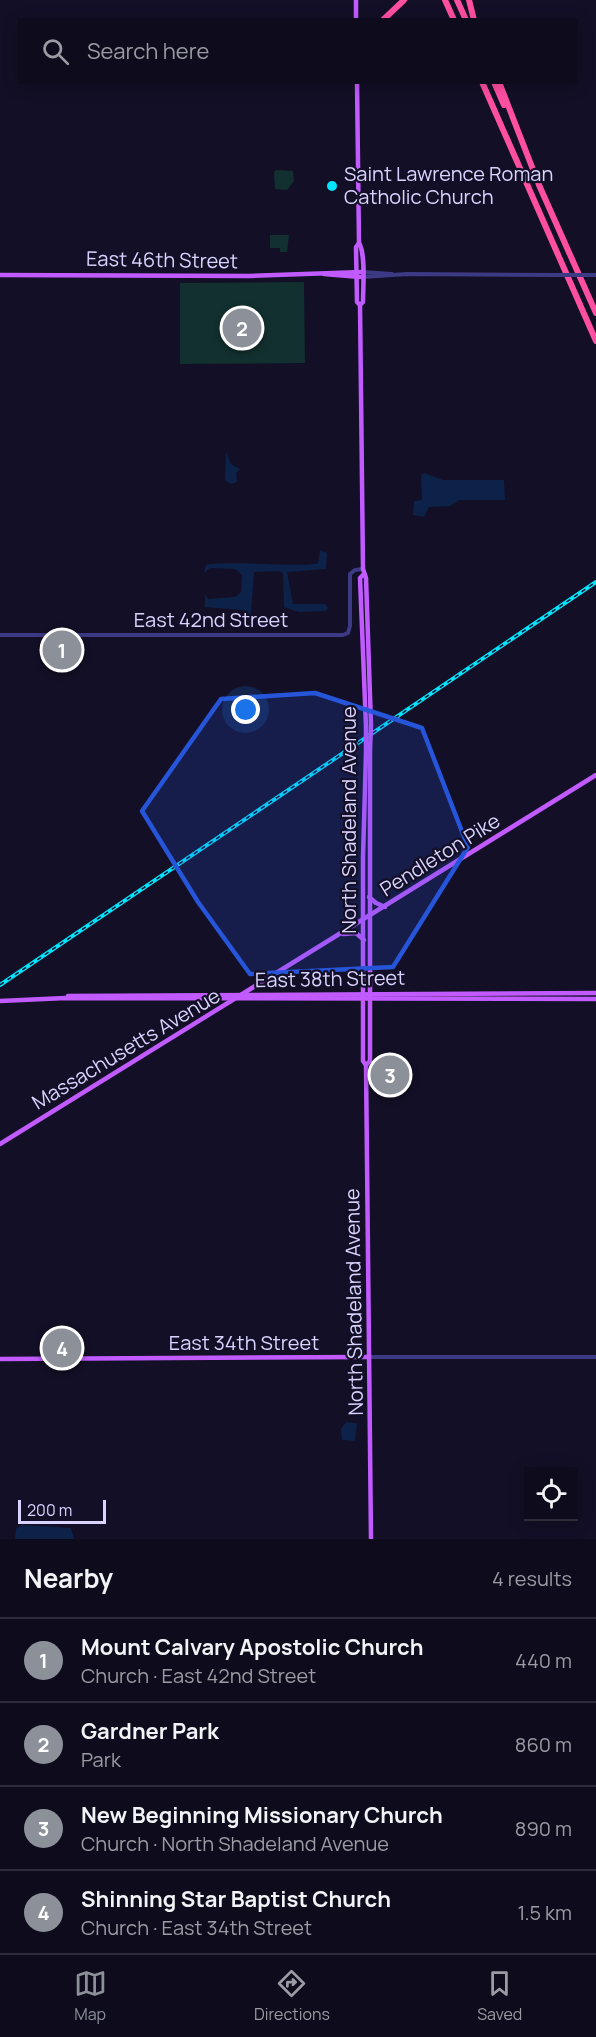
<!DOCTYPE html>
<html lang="en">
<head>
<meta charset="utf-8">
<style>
	:root { --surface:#0e0b1c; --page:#1c1929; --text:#f1f3f6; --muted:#9b9ba3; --line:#2e2b3b; --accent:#8c9099 }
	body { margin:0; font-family:Manrope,sans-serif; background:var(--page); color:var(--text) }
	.controls { position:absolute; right:18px; bottom:18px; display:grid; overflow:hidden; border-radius:0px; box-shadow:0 3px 15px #0003 }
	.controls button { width:54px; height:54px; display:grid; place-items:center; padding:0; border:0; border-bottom:2px solid var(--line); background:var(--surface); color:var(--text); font:30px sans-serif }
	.scale { position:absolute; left:18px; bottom:15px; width:88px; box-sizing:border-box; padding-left:6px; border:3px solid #d9d4ff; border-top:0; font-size:16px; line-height:21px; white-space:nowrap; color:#d9d4ff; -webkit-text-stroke:4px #130f26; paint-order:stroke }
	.you { position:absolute; left:246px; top:710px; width:21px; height:21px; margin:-15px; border:4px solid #fff; border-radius:50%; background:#1a73e8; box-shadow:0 0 0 9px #1a73e833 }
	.badge { display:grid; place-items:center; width:39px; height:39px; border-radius:50%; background:var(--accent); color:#fff; font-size:20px; font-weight:700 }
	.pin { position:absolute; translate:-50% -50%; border:3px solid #fff; box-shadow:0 2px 6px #0006 }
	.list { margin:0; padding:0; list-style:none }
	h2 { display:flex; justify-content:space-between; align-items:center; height:78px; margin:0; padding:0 24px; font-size:26px }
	h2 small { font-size:20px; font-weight:400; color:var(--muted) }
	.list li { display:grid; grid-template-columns:39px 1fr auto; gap:18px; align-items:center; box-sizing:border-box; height:84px; padding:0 24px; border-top:2px solid var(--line) }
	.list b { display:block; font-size:22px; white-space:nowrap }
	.list p { margin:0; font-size:20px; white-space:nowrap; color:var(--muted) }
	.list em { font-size:20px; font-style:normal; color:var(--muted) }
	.icon { flex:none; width:33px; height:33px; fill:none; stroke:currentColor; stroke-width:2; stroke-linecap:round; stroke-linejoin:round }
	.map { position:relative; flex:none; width:596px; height:1539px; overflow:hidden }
	.search { position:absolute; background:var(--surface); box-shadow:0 3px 15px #0003; left:18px; right:18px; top:18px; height:66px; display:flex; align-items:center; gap:15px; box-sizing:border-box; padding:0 21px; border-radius:0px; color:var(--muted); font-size:22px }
	.sheet { height:414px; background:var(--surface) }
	nav { display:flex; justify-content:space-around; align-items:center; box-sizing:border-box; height:84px; border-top:2px solid var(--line); background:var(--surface); font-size:16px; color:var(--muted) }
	nav a { display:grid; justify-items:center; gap:3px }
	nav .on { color:var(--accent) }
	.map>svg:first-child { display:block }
</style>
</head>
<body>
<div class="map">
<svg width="596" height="1539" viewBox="0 0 596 1539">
	<rect width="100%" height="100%" fill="#130f26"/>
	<g fill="#12302f">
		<path d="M 276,170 L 293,171 L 294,181 L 287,190 L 275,189 L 274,172 Z"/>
		<path d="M 270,235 L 289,235 L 287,252 L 280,252 L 280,248 L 270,248 Z"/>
		<path d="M 304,282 L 305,363 L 180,364 L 180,283 Z"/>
	</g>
	<g fill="#0c2248">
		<path d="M 226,452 L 231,464 L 240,469 L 236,473 L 237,482 L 231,484 L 225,480 Z"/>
		<path d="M 424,473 L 443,480 L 504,480 L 505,500 L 459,500 L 450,506 L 429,507 L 424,517 L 413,515 L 414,501 L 422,500 L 421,475 Z"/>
		<path d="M 320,550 L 327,553 L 326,569 L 287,572 L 293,604 L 325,604 L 328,608 L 325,611 L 299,612 L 284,607 L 283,573 L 279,571 L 254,572 L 251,614 L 245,614 L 242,610 L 205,607 L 205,593 L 208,599 L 235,597 L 241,592 L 242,575 L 235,569 L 210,568 L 204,573 L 206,565 C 225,560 311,568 318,563 Z"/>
		<path d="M 346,1422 L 357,1423 L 355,1441 L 342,1440 L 341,1429 Z"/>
		<path d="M 22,1525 L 71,1528 L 74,1539 L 15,1539 L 16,1529 Z"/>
	</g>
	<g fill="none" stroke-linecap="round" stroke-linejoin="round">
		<g stroke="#3d3a85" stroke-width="4">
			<path d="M 362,272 L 392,274"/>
			<path d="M 590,275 L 596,275"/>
			<path d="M 363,277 L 407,274 L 557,275"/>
			<path d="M 0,635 L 343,635 L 348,633 L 350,626 L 350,574 L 355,570 L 363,569"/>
			<path d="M 369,1357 L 596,1357"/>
		</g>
		<g stroke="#c25bff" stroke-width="4.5">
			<path d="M 356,0 L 356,20"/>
			<path d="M 357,82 L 359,243 C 366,254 363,288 363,302 L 360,305"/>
			<path d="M 359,243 L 356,247 L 357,302 L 360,305 L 363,569 L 366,578 L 371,725"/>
			<path d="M 324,274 L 360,277"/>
			<path d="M 0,275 L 249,276 L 362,272"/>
			<path d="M 363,575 L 360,578 L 366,727"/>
			<path d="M 366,752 L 363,858 L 363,1061 L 366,1065 L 371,1539"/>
			<path d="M 369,897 L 376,903 L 385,907"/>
			<path d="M 343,934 L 356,933 L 364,940"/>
			<path d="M 68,996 L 596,993"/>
			<path d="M 0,1001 L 66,998 L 596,999"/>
			<path d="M 366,1065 L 370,1061 L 370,750"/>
			<path d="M 0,1144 L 596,775"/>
			<path d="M 0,1359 L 369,1357"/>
		</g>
		<g stroke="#ff4fa3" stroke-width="6">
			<path d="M 445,0 L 454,20"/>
			<path d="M 457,0 L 466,20"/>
			<path d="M 469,0 L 474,20"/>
			<path d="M 383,20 L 404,0"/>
			<path d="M 482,82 L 596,341"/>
			<path d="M 494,82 L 504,105"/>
			<path d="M 499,82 L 539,185 L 596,313"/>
		</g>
		<g stroke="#00e5ff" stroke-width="4">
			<path id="rail" d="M 0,985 L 596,582"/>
		</g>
		<use href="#rail" stroke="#130f26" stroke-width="1.5" stroke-dasharray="4.5" stroke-linecap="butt"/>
		<path stroke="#3d3a85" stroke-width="4" d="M 557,275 L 590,275"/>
		<g stroke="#c25bff" stroke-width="4.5">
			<path d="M 370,750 L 371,725"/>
			<path d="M 366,752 L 366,727"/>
		</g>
	</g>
	<path fill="#2655da" fill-opacity="0.2" stroke="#2655da" stroke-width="4.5" stroke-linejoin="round" d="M 315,693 L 422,728 L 468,847 L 393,967 L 250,974 L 198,902 L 142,811 L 221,699 Z"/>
	<circle fill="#00e5ff" stroke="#130f26" stroke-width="2" cx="332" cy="186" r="6"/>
	<g text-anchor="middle" stroke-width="4.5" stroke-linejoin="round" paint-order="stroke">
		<g font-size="20" fill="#d9d4ff" stroke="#130f26" text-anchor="start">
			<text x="344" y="181">Saint Lawrence Roman<tspan x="344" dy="23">Catholic Church</tspan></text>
		</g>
		<g font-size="20" fill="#d9d4ff" stroke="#130f26">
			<text transform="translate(162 260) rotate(1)" y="7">East 46th Street</text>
			<text x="211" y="627">East 42nd Street</text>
			<text transform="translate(349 820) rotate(-90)" y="7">North Shadeland Avenue</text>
			<text transform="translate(440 855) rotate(-32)" y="7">Pendleton Pike</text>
			<text transform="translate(330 979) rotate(-1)" y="7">East 38th Street</text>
			<text transform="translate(126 1049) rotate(-31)" y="7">Massachusetts Avenue</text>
			<text transform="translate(354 1302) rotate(-91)" y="7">North Shadeland Avenue</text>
			<text x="244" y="1350">East 34th Street</text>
		</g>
	</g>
</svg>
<div class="controls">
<button><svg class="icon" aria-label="locate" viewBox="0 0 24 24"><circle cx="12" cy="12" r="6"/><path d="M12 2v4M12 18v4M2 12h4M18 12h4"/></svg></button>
</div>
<div class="scale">200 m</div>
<div class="you"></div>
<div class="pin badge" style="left:62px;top:650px">1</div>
<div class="pin badge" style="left:242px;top:328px">2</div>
<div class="pin badge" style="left:390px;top:1075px">3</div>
<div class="pin badge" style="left:62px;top:1348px">4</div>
<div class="search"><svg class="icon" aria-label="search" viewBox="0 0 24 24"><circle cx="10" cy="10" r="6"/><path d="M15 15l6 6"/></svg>Search here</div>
</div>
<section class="sheet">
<h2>Nearby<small>4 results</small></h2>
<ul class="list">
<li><span class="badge">1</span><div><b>Mount Calvary Apostolic Church</b><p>Church · East 42nd Street</p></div><em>440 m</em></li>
<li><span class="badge">2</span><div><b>Gardner Park</b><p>Park</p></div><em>860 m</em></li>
<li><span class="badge">3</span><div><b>New Beginning Missionary Church</b><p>Church · North Shadeland Avenue</p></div><em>890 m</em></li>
<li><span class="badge">4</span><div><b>Shinning Star Baptist Church</b><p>Church · East 34th Street</p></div><em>1.5 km</em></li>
</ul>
</section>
<nav>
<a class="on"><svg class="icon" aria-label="map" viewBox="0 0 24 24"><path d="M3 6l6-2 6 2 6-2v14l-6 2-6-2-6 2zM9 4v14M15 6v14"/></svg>Map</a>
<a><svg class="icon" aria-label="directions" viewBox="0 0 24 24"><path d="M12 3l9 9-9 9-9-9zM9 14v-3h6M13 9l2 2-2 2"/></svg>Directions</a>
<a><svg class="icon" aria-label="saved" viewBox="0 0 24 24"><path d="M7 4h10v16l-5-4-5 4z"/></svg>Saved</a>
</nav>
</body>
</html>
